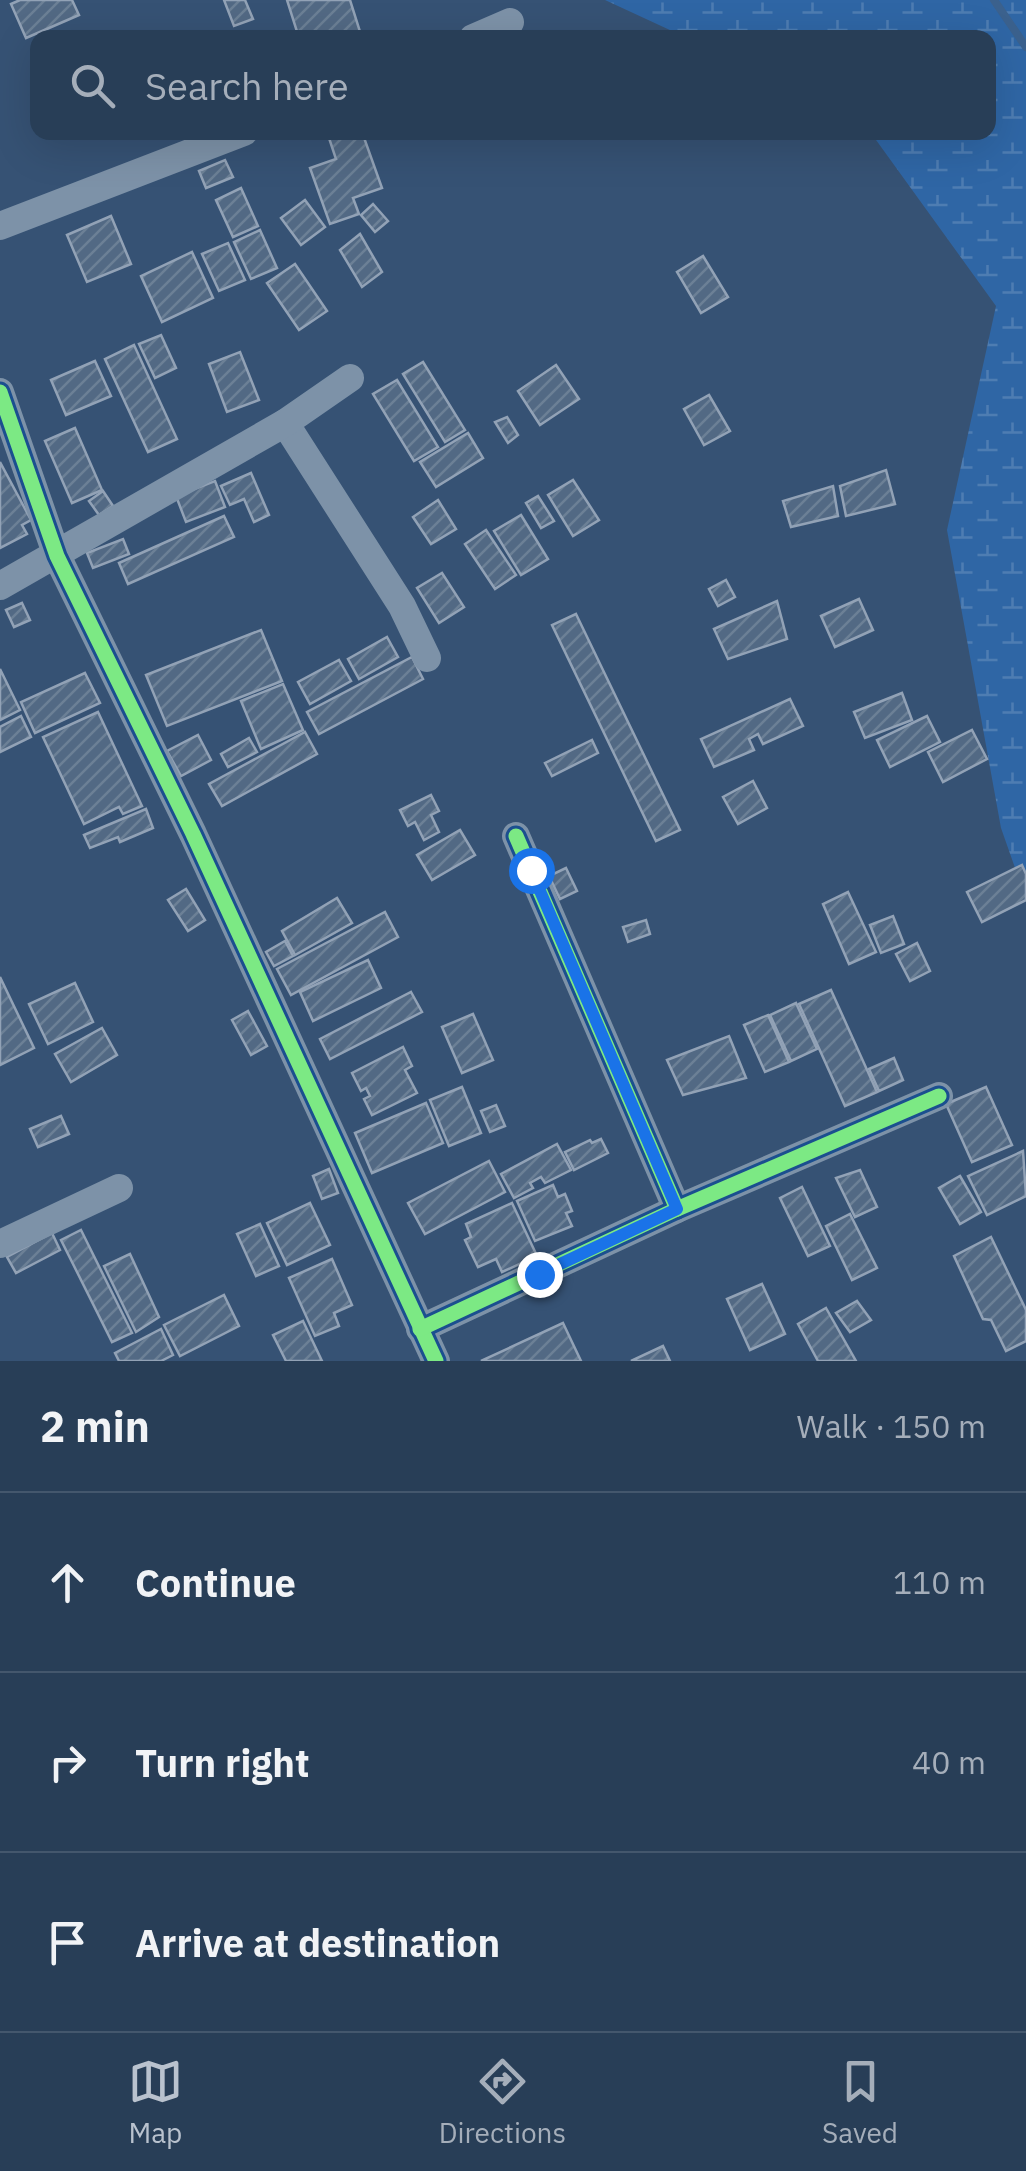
<!DOCTYPE html>
<html lang="en">
<head>
<meta charset="utf-8">
<style>
	:root { --surface:#283e57; --page:#30455d; --text:#f1f3f6; --muted:#a5aeba; --line:#44576d; --accent:#b9c2ce }
	body { margin:0; font-family:"IBM Plex Sans",sans-serif; background:var(--page); color:var(--text) }
	.stop { position:absolute; width:30px; height:30px; margin:-22px; border:8px solid #1a73e8; border-radius:50%; background:#fff }
	.stop.end { background:#1a73e8; border-color:#fff; box-shadow:0 2px 10px #0008 }
	.list { margin:0; padding:0; list-style:none }
	h2 { display:flex; justify-content:space-between; align-items:center; height:130px; margin:0; padding:0 40px; font-size:42px }
	h2 small { font-size:32px; font-weight:400; color:var(--muted) }
	.list li { display:grid; grid-template-columns:65px 1fr auto; gap:30px; align-items:center; box-sizing:border-box; height:180px; padding:0 40px; border-top:2px solid var(--line) }
	.list b { display:block; font-size:38px; white-space:nowrap }
	.list em { font-size:32px; font-style:normal; color:var(--muted) }
	.icon { flex:none; width:55px; height:55px; fill:none; stroke:currentColor; stroke-width:2; stroke-linecap:round; stroke-linejoin:round }
	.map { position:relative; flex:none; width:1026px; height:1361px; overflow:hidden }
	.search { position:absolute; background:var(--surface); box-shadow:0 10px 40px #0002; left:30px; right:30px; top:30px; height:110px; display:flex; align-items:center; gap:25px; box-sizing:border-box; padding:0 35px; border-radius:20px; color:var(--muted); font-size:38px }
	.sheet { height:670px; background:var(--surface) }
	nav { display:flex; justify-content:space-around; align-items:center; box-sizing:border-box; height:140px; border-top:2px solid var(--line); background:var(--surface); font-size:28px; color:var(--muted) }
	nav a { display:grid; justify-items:center; gap:5px }
	nav .on { color:var(--accent) }
	.map>svg:first-child { display:block }
</style>
</head>
<body>
<div class="map">
<svg width="1026" height="1361" viewBox="0 0 1026 1361">
	<defs>
		<pattern id="wetland-marsh" width="20" height="14" patternUnits="userSpaceOnUse" patternTransform="scale(2.5)"><rect width="20" height="14" fill="#2f66a5"/><path d="M1 5h8M5 5V1M11 12h8M15 12V8" fill="none" stroke="#4e7db2"/></pattern>
		<pattern id="building-hatch" width="6" height="6" patternUnits="userSpaceOnUse" patternTransform="scale(2.5)"><rect width="6" height="6" fill="#526984"/><path d="M-1 1l2-2M0 6l6-6M5 7l2-2" fill="none" stroke="#6c8096"/></pattern>
	</defs>
	<rect width="100%" height="100%" fill="#365274"/>
	<path fill="url(#wetland-marsh)" d="M 605,0 L 1026,0 L 1026,899 L 1001,828 L 947,530 L 996,306 L 871,133 L 988,132 L 988,38 L 685,37 Z"/>
	<g fill="none" stroke-linecap="round" stroke-linejoin="round">
		<path stroke="#3b618d" stroke-width="8" d="M 994,0 L 1026,47"/>
	</g>
	<g fill="url(#building-hatch)" stroke="#92a2b6" stroke-width="2.5">
		<path d="M 20,0 L 72,0 L 79,15 L 26,38 L 11,4 Z"/>
		<path d="M 224,0 L 245,0 L 253,19 L 234,26 Z"/>
		<path d="M 287,0 L 350,0 L 362,38 L 299,38 Z"/>
		<path d="M 327,132 L 362,132 L 382,188 L 353,198 L 359,214 L 330,224 L 310,168 L 336,159 Z"/>
		<path d="M 225,160 L 233,177 L 206,188 L 199,171 Z"/>
		<path d="M 241,188 L 258,226 L 233,237 L 216,200 Z"/>
		<path d="M 305,200 L 325,227 L 301,245 L 281,218 Z"/>
		<path d="M 373,204 L 388,221 L 375,232 L 361,215 Z"/>
		<path d="M 111,216 L 131,264 L 87,282 L 67,235 Z"/>
		<path d="M 260,230 L 277,268 L 251,279 L 234,242 Z"/>
		<path d="M 360,234 L 382,272 L 362,287 L 340,250 Z"/>
		<path d="M 228,243 L 245,280 L 219,291 L 202,254 Z"/>
		<path d="M 192,252 L 213,298 L 162,322 L 141,276 Z"/>
		<path d="M 703,256 L 728,297 L 701,313 L 677,272 Z"/>
		<path d="M 295,264 L 327,311 L 299,330 L 267,283 Z"/>
		<path d="M 161,335 L 176,368 L 155,378 L 139,344 Z"/>
		<path d="M 134,345 L 177,439 L 148,452 L 105,359 Z"/>
		<path d="M 240,352 L 259,400 L 227,412 L 209,364 Z"/>
		<path d="M 95,361 L 111,396 L 66,415 L 51,380 Z"/>
		<path d="M 423,362 L 465,430 L 445,442 L 403,374 Z"/>
		<path d="M 556,365 L 579,399 L 540,425 L 518,391 Z"/>
		<path d="M 397,380 L 438,447 L 414,461 L 373,394 Z"/>
		<path d="M 709,395 L 730,431 L 704,445 L 684,409 Z"/>
		<path d="M 507,417 L 518,435 L 508,443 L 495,422 Z"/>
		<path d="M 75,428 L 102,490 L 72,503 L 45,441 Z"/>
		<path d="M 468,433 L 483,458 L 436,487 L 420,462 Z"/>
		<path d="M 0,462 L 31,520 L 22,525 L 27,534 L 0,548 Z"/>
		<path d="M 886,470 L 895,504 L 846,516 L 840,486 Z"/>
		<path d="M 251,473 L 269,515 L 254,522 L 244,499 L 230,505 L 221,486 Z"/>
		<path d="M 573,480 L 599,520 L 573,536 L 548,495 Z"/>
		<path d="M 215,481 L 225,507 L 186,522 L 176,496 Z"/>
		<path d="M 833,486 L 838,516 L 791,527 L 783,501 Z"/>
		<path d="M 103,491 L 113,506 L 99,515 L 89,501 Z"/>
		<path d="M 538,496 L 554,521 L 541,528 L 526,503 Z"/>
		<path d="M 438,500 L 456,529 L 431,544 L 413,517 Z"/>
		<path d="M 521,515 L 548,559 L 521,575 L 494,531 Z"/>
		<path d="M 224,516 L 234,537 L 128,584 L 119,563 Z"/>
		<path d="M 486,530 L 516,575 L 495,589 L 465,544 Z"/>
		<path d="M 123,539 L 129,554 L 93,568 L 87,553 Z"/>
		<path d="M 442,573 L 464,607 L 439,623 L 417,588 Z"/>
		<path d="M 726,580 L 735,597 L 718,606 L 709,589 Z"/>
		<path d="M 859,599 L 873,630 L 835,647 L 821,616 Z"/>
		<path d="M 777,601 L 787,639 L 728,659 L 714,629 Z"/>
		<path d="M 22,603 L 30,620 L 14,627 L 6,610 Z"/>
		<path d="M 576,614 L 680,830 L 656,841 L 552,625 Z"/>
		<path d="M 261,630 L 282,681 L 167,726 L 146,675 Z"/>
		<path d="M 387,637 L 398,657 L 359,679 L 348,659 Z"/>
		<path d="M 412,657 L 423,679 L 319,734 L 307,712 Z"/>
		<path d="M 339,660 L 351,681 L 310,704 L 298,682 Z"/>
		<path d="M 0,669 L 20,710 L 0,720 Z"/>
		<path d="M 85,673 L 100,703 L 35,733 L 21,702 Z"/>
		<path d="M 283,684 L 303,730 L 261,749 L 241,701 Z"/>
		<path d="M 902,693 L 912,720 L 865,738 L 854,712 Z"/>
		<path d="M 790,699 L 803,726 L 763,744 L 758,734 L 749,739 L 754,750 L 714,767 L 701,739 Z"/>
		<path d="M 98,712 L 142,806 L 123,814 L 119,807 L 84,824 L 43,737 Z"/>
		<path d="M 21,716 L 31,737 L 0,752 L 0,727 Z"/>
		<path d="M 927,716 L 940,742 L 890,767 L 877,740 Z"/>
		<path d="M 972,730 L 987,759 L 943,782 L 928,752 Z"/>
		<path d="M 305,732 L 317,754 L 222,806 L 209,784 Z"/>
		<path d="M 198,735 L 211,760 L 181,776 L 167,751 Z"/>
		<path d="M 249,738 L 257,752 L 228,767 L 221,754 Z"/>
		<path d="M 592,740 L 598,753 L 552,776 L 545,763 Z"/>
		<path d="M 753,781 L 767,808 L 738,824 L 723,797 Z"/>
		<path d="M 431,795 L 439,811 L 431,815 L 439,832 L 424,840 L 415,822 L 408,826 L 400,810 Z"/>
		<path d="M 146,809 L 153,828 L 120,842 L 118,837 L 90,848 L 84,835 Z"/>
		<path d="M 460,830 L 475,855 L 432,880 L 417,855 Z"/>
		<path d="M 1022,865 L 1026,874 L 1026,900 L 982,922 L 967,892 Z"/>
		<path d="M 566,868 L 577,891 L 560,899 L 549,876 Z"/>
		<path d="M 186,889 L 205,920 L 188,931 L 168,900 Z"/>
		<path d="M 848,892 L 876,952 L 849,964 L 823,904 Z"/>
		<path d="M 337,898 L 352,923 L 295,955 L 282,931 Z"/>
		<path d="M 385,912 L 398,937 L 291,995 L 277,969 Z"/>
		<path d="M 893,916 L 904,944 L 881,953 L 870,925 Z"/>
		<path d="M 646,920 L 650,934 L 628,942 L 623,927 Z"/>
		<path d="M 285,941 L 293,956 L 274,966 L 266,952 Z"/>
		<path d="M 917,943 L 930,971 L 910,981 L 896,954 Z"/>
		<path d="M 368,960 L 381,988 L 313,1021 L 300,992 Z"/>
		<path d="M 0,977 L 34,1048 L 0,1065 Z"/>
		<path d="M 75,983 L 93,1022 L 48,1044 L 29,1004 Z"/>
		<path d="M 831,990 L 877,1092 L 845,1106 L 799,1004 Z"/>
		<path d="M 411,992 L 422,1012 L 330,1059 L 320,1039 Z"/>
		<path d="M 796,1003 L 817,1049 L 791,1061 L 770,1015 Z"/>
		<path d="M 248,1011 L 267,1046 L 251,1055 L 232,1020 Z"/>
		<path d="M 473,1014 L 493,1060 L 462,1073 L 442,1027 Z"/>
		<path d="M 768,1015 L 789,1062 L 765,1072 L 744,1025 Z"/>
		<path d="M 102,1028 L 117,1055 L 71,1082 L 55,1054 Z"/>
		<path d="M 729,1036 L 746,1078 L 683,1095 L 667,1060 Z"/>
		<path d="M 403,1047 L 412,1066 L 405,1070 L 417,1093 L 372,1115 L 364,1099 L 370,1096 L 366,1088 L 361,1091 L 352,1073 Z"/>
		<path d="M 894,1058 L 903,1080 L 879,1091 L 869,1069 Z"/>
		<path d="M 462,1087 L 481,1133 L 449,1146 L 430,1100 Z"/>
		<path d="M 986,1087 L 1012,1145 L 972,1162 L 946,1104 Z"/>
		<path d="M 426,1103 L 443,1143 L 372,1173 L 355,1133 Z"/>
		<path d="M 496,1105 L 505,1126 L 490,1132 L 481,1111 Z"/>
		<path d="M 61,1116 L 69,1134 L 38,1147 L 30,1129 Z"/>
		<path d="M 601,1139 L 608,1153 L 574,1170 L 565,1152 L 590,1140 L 592,1143 Z"/>
		<path d="M 557,1144 L 571,1170 L 545,1183 L 541,1177 L 530,1183 L 533,1188 L 514,1198 L 501,1174 Z"/>
		<path d="M 1023,1151 L 1026,1196 L 987,1215 L 968,1176 Z"/>
		<path d="M 489,1161 L 505,1192 L 425,1234 L 408,1203 Z"/>
		<path d="M 329,1169 L 338,1193 L 322,1199 L 313,1176 Z"/>
		<path d="M 860,1170 L 877,1207 L 855,1217 L 836,1178 Z"/>
		<path d="M 960,1176 L 981,1212 L 960,1224 L 939,1188 Z"/>
		<path d="M 553,1185 L 558,1197 L 565,1194 L 572,1211 L 566,1213 L 572,1226 L 535,1241 L 517,1201 Z"/>
		<path d="M 802,1187 L 830,1246 L 808,1256 L 780,1198 Z"/>
		<path d="M 310,1203 L 330,1245 L 287,1265 L 267,1223 Z"/>
		<path d="M 512,1203 L 537,1256 L 502,1272 L 496,1259 L 478,1267 L 465,1240 L 471,1237 L 466,1224 Z"/>
		<path d="M 850,1214 L 877,1268 L 852,1280 L 826,1226 Z"/>
		<path d="M 260,1224 L 279,1266 L 256,1276 L 237,1234 Z"/>
		<path d="M 81,1230 L 132,1333 L 112,1342 L 61,1240 Z"/>
		<path d="M 52,1233 L 60,1250 L 16,1273 L 7,1257 Z"/>
		<path d="M 991,1237 L 1026,1310 L 1026,1341 L 1006,1351 L 991,1320 L 983,1319 L 954,1256 Z"/>
		<path d="M 130,1254 L 159,1317 L 136,1332 L 104,1266 Z"/>
		<path d="M 332,1259 L 352,1305 L 334,1313 L 339,1326 L 315,1336 L 289,1278 Z"/>
		<path d="M 762,1284 L 785,1334 L 750,1350 L 727,1299 Z"/>
		<path d="M 224,1295 L 239,1326 L 180,1356 L 164,1325 Z"/>
		<path d="M 857,1301 L 871,1320 L 850,1332 L 836,1313 Z"/>
		<path d="M 826,1308 L 856,1361 L 818,1361 L 798,1324 Z"/>
		<path d="M 303,1321 L 322,1361 L 286,1361 L 273,1335 Z"/>
		<path d="M 563,1323 L 581,1361 L 481,1361 Z"/>
		<path d="M 161,1329 L 173,1355 L 161,1361 L 119,1361 L 115,1353 Z"/>
		<path d="M 663,1346 L 670,1361 L 631,1361 Z"/>
	</g>
	<g fill="none" stroke-linecap="round" stroke-linejoin="round">
		<g stroke="#7d92a8" stroke-width="28">
			<path d="M 473,38 L 510,22"/>
			<path d="M 0,226 L 244,132"/>
			<path d="M 0,392 L 57,556 L 193,834 L 436,1361"/>
			<path d="M 285,423 L 402,606 L 427,658"/>
			<path d="M 0,586 L 285,423 L 350,378"/>
			<path d="M 516,836 L 677,1209"/>
			<path d="M 0,1244 L 119,1188"/>
			<path d="M 420,1329 L 677,1209 L 939,1096"/>
		</g>
		<g stroke="#1b4f8f" stroke-width="21">
			<g id="cycleway">
				<path d="M 0,392 L 57,556 L 193,834 L 436,1361"/>
				<path d="M 516,836 L 677,1209"/>
				<path d="M 420,1329 L 677,1209 L 939,1096"/>
			</g>
		</g>
		<use href="#cycleway" stroke="#7ce984" stroke-width="15"/>
	</g>
	<g fill="none" stroke-linecap="round" stroke-linejoin="round">
		<path stroke="#1a73e8" stroke-width="12" d="M 531,870 L 677,1209 L 539,1274"/>
	</g>
</svg>
<div class="stop" style="left:531px;top:870px"></div>
<div class="stop end" style="left:539px;top:1274px"></div>
<div class="search"><svg class="icon" aria-label="search" viewBox="0 0 24 24"><circle cx="10" cy="10" r="6"/><path d="M15 15l6 6"/></svg>Search here</div>
</div>
<section class="sheet">
<h2>2 min<small>Walk · 150 m</small></h2>
<ul class="list">
<li><svg class="icon" aria-label="ahead" viewBox="0 0 24 24"><path d="M12 20V5M6 11l6-6 6 6"/></svg><div><b>Continue</b></div><em>110 m</em></li>
<li><svg class="icon" aria-label="right" viewBox="0 0 24 24"><path d="M7 20v-9h11M14 6l5 5-5 5"/></svg><div><b>Turn right</b></div><em>40 m</em></li>
<li><svg class="icon" aria-label="arrive" viewBox="0 0 24 24"><path d="M6 21V4h12l-3 4 3 4H6"/></svg><div><b>Arrive at destination</b></div></li>
</ul>
</section>
<nav>
<a class="on"><svg class="icon" aria-label="map" viewBox="0 0 24 24"><path d="M3 6l6-2 6 2 6-2v14l-6 2-6-2-6 2zM9 4v14M15 6v14"/></svg>Map</a>
<a><svg class="icon" aria-label="directions" viewBox="0 0 24 24"><path d="M12 3l9 9-9 9-9-9zM9 14v-3h6M13 9l2 2-2 2"/></svg>Directions</a>
<a><svg class="icon" aria-label="saved" viewBox="0 0 24 24"><path d="M7 4h10v16l-5-4-5 4z"/></svg>Saved</a>
</nav>
</body>
</html>
